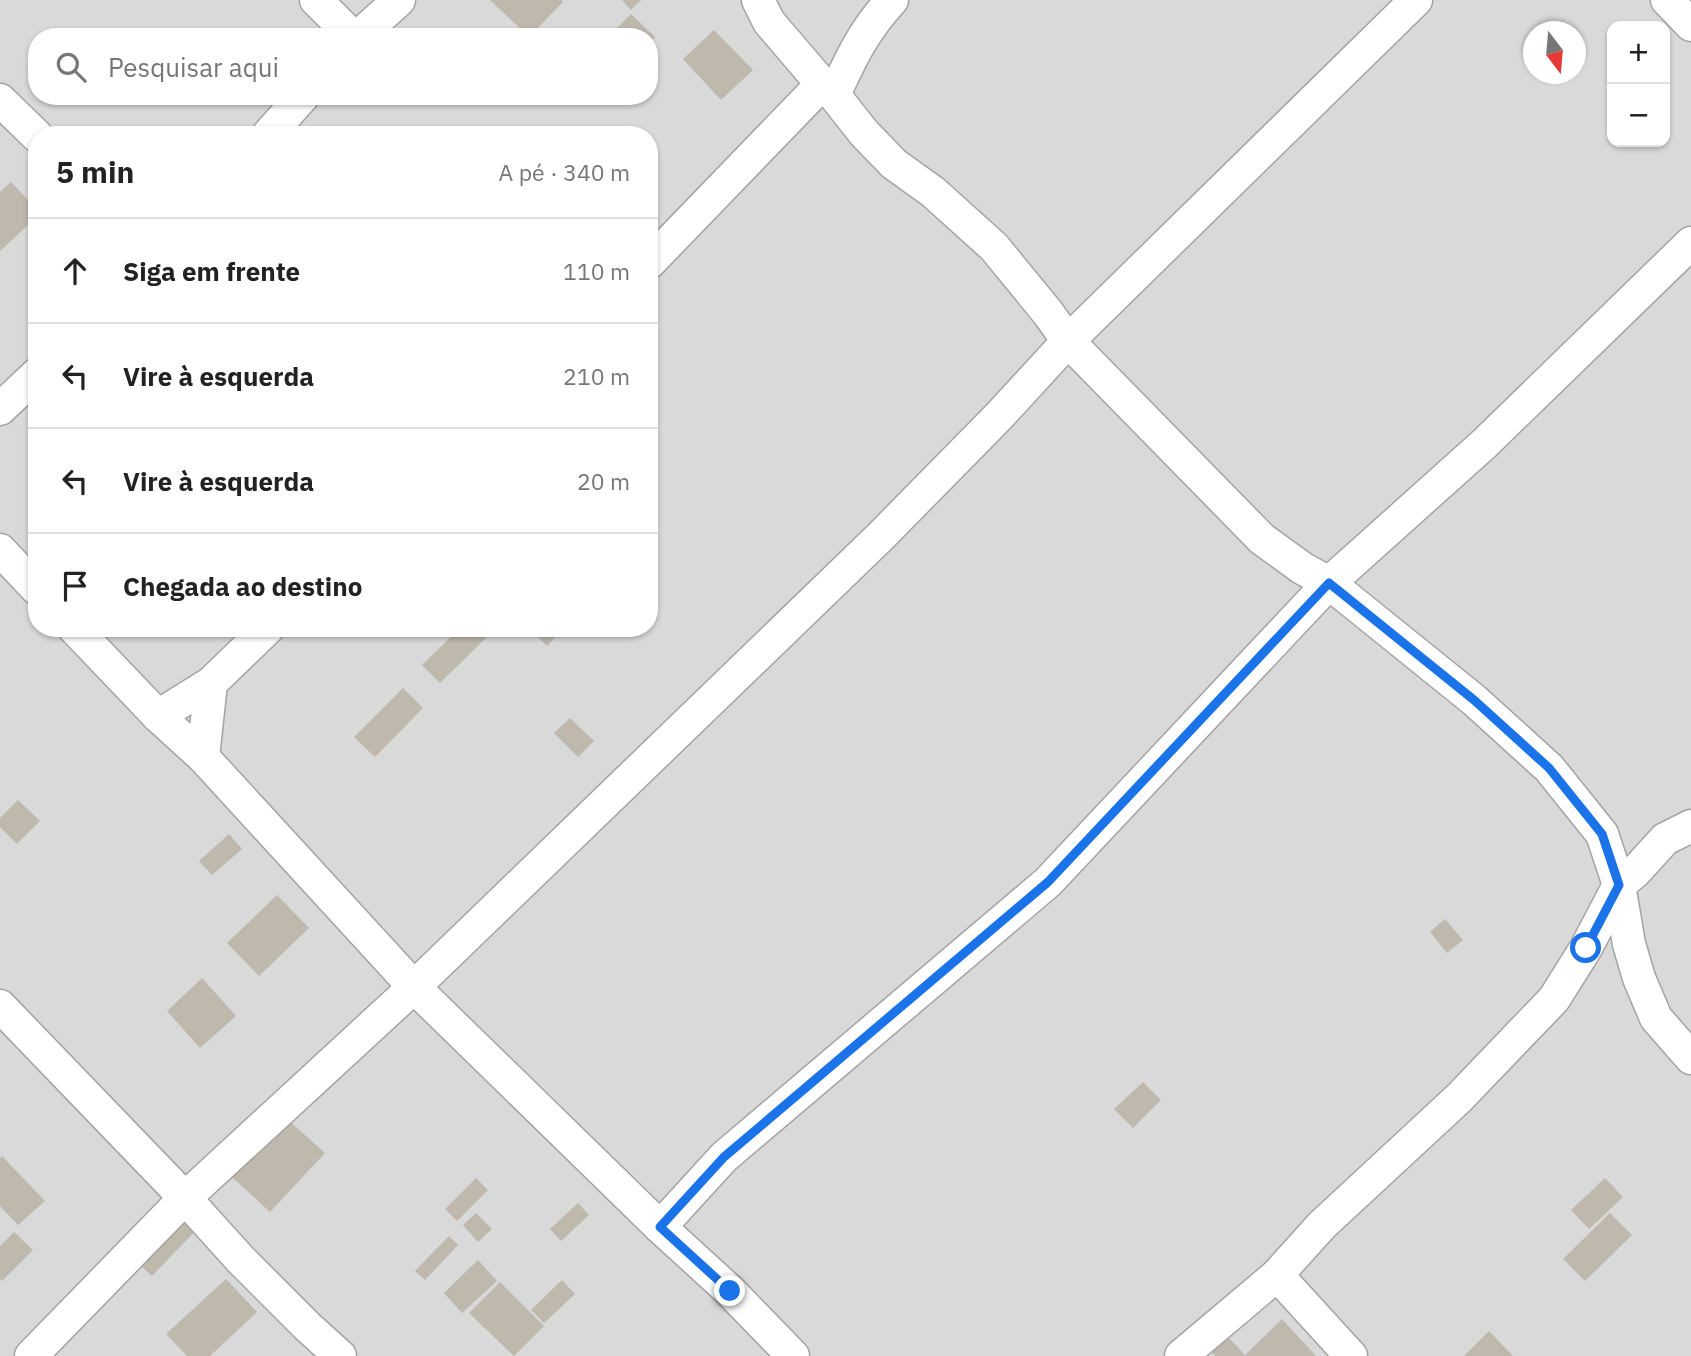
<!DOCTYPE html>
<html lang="pt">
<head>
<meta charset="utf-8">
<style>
	:root { --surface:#fff; --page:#f2f2f2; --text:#222; --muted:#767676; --line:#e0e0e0 }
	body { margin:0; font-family:"IBM Plex Sans",sans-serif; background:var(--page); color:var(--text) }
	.controls { position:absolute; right:21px; top:21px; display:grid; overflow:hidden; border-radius:14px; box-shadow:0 2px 5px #0004 }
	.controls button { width:63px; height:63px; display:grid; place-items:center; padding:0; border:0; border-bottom:2px solid var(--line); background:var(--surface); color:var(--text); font:35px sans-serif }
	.compass { position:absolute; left:1523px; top:21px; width:63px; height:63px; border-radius:50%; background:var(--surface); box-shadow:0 2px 5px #0004; rotate:164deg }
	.stop { position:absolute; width:21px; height:21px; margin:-16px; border:5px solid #1a73e8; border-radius:50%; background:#fff }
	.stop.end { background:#1a73e8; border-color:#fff; box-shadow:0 2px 7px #0008 }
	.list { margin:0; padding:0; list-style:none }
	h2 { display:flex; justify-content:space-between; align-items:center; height:91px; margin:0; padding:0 28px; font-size:30px }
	h2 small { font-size:23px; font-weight:400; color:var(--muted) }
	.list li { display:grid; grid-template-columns:46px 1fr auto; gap:21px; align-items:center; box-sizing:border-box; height:105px; padding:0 28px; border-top:2px solid var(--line) }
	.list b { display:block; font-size:26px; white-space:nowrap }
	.list em { font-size:23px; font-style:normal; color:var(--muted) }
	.icon { flex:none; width:38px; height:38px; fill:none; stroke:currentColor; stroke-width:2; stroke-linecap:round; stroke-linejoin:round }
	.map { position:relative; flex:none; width:1691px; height:1356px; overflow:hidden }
	.search { position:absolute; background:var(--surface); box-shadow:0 2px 5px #0004; left:28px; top:28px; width:630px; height:77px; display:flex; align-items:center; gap:18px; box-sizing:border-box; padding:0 24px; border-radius:28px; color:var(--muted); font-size:26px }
	.panel { position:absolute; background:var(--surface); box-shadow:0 2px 5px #0004; left:28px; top:126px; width:630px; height:511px; border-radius:28px }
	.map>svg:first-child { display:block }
</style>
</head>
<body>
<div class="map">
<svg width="1691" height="1356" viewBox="0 0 1691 1356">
	<rect width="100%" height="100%" fill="#eeebe1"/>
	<path fill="#dad9d9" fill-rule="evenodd" d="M 0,0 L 1691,0 L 1691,1356 L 0,1356 ZM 1612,26 L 1665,26 L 1665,142 L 1612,142 ZM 1534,32 L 1576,32 L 1576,74 L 1534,74 ZM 37,37 L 649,37 L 649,96 L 37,96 ZM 37,135 L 649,135 L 649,628 L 37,628 Z"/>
	<g fill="#beb8ad">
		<path d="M 490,0 L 561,0 L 563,2 L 529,37 Z"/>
		<path d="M 622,0 L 641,0 L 631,10 Z"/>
		<path d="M 631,14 L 655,37 L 649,43 L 649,37 L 619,37 L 614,31 Z"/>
		<path d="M 714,30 L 753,70 L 721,100 L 683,59 Z"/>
		<path d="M 11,182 L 37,209 L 37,217 L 0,251 L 0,192 Z"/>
		<path d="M 460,628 L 496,628 L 440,683 L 422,665 Z"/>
		<path d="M 529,628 L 564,628 L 547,646 Z"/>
		<path d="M 403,688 L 423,708 L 375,757 L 354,737 Z"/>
		<path d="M 570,718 L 594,741 L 578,757 L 554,733 Z"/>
		<path d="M 18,800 L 40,821 L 17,844 L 0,827 L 0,818 Z"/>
		<path d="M 229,834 L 242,849 L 212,875 L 199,861 Z"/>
		<path d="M 277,895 L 309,928 L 259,976 L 227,943 Z"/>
		<path d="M 1445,919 L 1463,940 L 1447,953 L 1430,932 Z"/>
		<path d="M 202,978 L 236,1016 L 200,1048 L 167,1011 Z"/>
		<path d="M 1143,1082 L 1161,1100 L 1133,1128 L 1114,1109 Z"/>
		<path d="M 287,1119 L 325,1153 L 270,1212 L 232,1177 Z"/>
		<path d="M 2,1156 L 45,1201 L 18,1225 L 0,1206 L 0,1158 Z"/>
		<path d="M 476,1178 L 488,1190 L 457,1221 L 445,1209 Z"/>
		<path d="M 1605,1178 L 1623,1197 L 1589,1229 L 1571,1210 Z"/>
		<path d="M 578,1203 L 589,1215 L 561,1241 L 550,1229 Z"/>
		<path d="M 476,1213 L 492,1229 L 478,1242 L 463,1225 Z"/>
		<path d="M 1610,1213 L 1632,1235 L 1585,1281 L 1563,1259 Z"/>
		<path d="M 185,1215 L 198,1228 L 152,1276 L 138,1263 Z"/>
		<path d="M 14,1232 L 33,1250 L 2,1281 L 0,1279 L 0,1246 Z"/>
		<path d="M 449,1236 L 458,1245 L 425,1280 L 415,1271 Z"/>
		<path d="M 478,1260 L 497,1281 L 462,1313 L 444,1293 Z"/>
		<path d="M 226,1279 L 257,1312 L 210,1356 L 187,1356 L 166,1334 Z"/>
		<path d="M 562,1280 L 575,1294 L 544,1323 L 531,1310 Z"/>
		<path d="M 500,1282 L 544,1326 L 514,1356 L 469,1313 Z"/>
		<path d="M 1282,1319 L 1316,1356 L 1246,1356 L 1245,1355 Z"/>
		<path d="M 1489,1331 L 1513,1356 L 1464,1356 Z"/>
		<path d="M 1227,1336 L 1245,1355 L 1243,1356 L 1215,1356 L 1211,1352 Z"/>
	</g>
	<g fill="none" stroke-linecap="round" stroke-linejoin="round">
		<g stroke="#a3a3a3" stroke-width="35">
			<g id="minor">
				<path d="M 316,0 L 353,37"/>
				<path d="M 758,0 L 769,22 L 822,84 L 834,95 L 864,133 L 894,164 L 933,192 L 994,247 L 1048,313 L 1068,341 L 1262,539 L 1302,568 L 1329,583 L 1474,700 L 1549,768 L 1602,834 L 1619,885 L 1629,944 L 1639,978 L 1656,1018 L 1691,1058"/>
				<path d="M 1667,0 L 1691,25"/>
				<path d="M 358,37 L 399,0"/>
				<path d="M 834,95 C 851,58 864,30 892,0"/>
				<path d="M 0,100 L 37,136"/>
				<path d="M 268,135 L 303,96"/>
				<path d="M 649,263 L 822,84"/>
				<path d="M 0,409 L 37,374"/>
				<path d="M 0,550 L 37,589"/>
				<path d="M 74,628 L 158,716 L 203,757 L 414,987 L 660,1227 L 730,1291 L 793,1356"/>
				<path d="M 158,716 L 211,683 L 268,628"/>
				<path d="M 203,757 L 211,683"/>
				<path d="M 0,1006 L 185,1198 L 241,1260 L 308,1327 L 340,1356"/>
				<path d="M 660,1227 L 724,1157 L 1048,882 L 1329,583 L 1484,444 L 1691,243"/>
				<path d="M 1277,1275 L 1351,1356"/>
				<path d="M 31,1356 L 185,1198 L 414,987 L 881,536 L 999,416 L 1068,341 L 1416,0"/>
				<path d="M 1181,1356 L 1277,1275 L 1322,1225 L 1459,1098 L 1554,999 L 1586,948 L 1619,885 L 1635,872 L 1665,839 L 1691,826"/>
			</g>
		</g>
		<use href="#minor" stroke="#fff" stroke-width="32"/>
	</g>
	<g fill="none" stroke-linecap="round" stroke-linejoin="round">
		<path stroke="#1a73e8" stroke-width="9" d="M 730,1291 L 660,1227 L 724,1157 L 1048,882 L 1329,583 L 1474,700 L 1549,768 L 1602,834 L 1619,885 L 1586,948"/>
	</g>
</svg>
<div class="controls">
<button>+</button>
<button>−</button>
</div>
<svg class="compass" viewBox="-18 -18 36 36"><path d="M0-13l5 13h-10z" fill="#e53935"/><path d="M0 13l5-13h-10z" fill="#767676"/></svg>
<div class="stop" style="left:1586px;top:948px"></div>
<div class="stop end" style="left:730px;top:1291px"></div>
<div class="search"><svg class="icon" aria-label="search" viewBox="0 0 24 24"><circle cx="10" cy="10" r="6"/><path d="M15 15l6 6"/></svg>Pesquisar aqui</div>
<section class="panel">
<h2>5 min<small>A pé · 340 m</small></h2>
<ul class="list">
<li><svg class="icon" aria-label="ahead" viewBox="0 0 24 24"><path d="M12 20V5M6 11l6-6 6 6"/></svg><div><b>Siga em frente</b></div><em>110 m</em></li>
<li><svg class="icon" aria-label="left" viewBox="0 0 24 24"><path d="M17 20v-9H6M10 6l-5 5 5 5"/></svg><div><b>Vire à esquerda</b></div><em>210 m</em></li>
<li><svg class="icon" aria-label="left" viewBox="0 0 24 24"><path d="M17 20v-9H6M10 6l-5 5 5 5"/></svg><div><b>Vire à esquerda</b></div><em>20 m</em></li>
<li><svg class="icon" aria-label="arrive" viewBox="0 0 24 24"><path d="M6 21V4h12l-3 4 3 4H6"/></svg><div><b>Chegada ao destino</b></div></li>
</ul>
</section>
</div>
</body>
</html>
